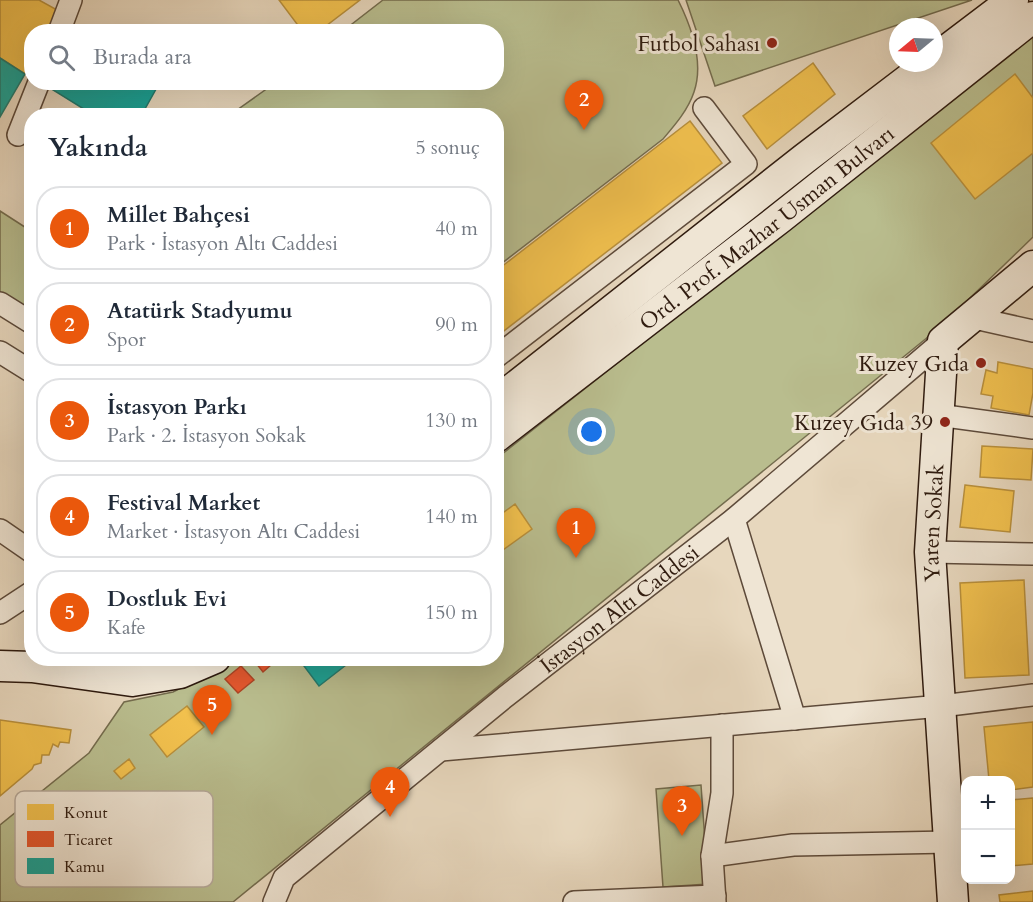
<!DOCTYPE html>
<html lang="tr">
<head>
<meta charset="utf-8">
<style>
	:root { --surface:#fff; --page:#f6f6f7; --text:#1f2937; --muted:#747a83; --line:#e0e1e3; --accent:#ea580c }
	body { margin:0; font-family:Cardo,serif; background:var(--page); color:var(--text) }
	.controls { position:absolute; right:18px; bottom:18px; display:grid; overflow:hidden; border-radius:12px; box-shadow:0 6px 24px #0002 }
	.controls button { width:54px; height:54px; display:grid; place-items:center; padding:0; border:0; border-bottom:2px solid var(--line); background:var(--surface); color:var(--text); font:30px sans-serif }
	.compass { position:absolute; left:889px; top:18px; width:54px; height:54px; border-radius:50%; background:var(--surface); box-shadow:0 6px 24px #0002; rotate:251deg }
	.you { position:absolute; left:592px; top:432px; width:21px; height:21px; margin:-15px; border:4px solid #fff; border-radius:50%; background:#1a73e8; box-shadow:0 0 0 9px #1a73e833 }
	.badge { display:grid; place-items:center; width:39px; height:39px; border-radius:50%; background:var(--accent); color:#fff; font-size:20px; font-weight:700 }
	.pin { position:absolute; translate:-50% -50px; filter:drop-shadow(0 2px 3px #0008) }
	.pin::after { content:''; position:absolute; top:32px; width:21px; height:18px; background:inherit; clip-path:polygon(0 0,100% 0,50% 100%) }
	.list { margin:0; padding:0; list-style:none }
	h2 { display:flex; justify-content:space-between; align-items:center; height:78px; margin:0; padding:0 24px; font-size:26px }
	h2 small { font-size:20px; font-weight:400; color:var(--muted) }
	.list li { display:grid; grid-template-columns:39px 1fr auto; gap:18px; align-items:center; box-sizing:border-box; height:84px; margin:0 12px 12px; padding:0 12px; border:2px solid var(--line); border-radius:24px }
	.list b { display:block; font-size:22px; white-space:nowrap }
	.list p { margin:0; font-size:20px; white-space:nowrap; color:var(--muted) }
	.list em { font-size:20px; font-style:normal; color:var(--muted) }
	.icon { flex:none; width:33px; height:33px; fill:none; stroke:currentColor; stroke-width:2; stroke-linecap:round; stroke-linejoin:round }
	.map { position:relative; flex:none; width:1033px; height:902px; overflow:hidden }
	.search { position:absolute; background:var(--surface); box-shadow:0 6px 24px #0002; left:24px; top:24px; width:480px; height:66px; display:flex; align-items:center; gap:15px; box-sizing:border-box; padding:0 21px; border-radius:24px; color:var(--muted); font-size:22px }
	.panel { position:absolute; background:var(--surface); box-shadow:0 6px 24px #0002; left:24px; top:108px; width:480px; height:558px; border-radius:24px }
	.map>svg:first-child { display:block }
</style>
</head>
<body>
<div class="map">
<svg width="1033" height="902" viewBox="0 0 1033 902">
	<rect width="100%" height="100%" fill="#e7d7bd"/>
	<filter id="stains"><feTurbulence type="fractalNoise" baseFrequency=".00333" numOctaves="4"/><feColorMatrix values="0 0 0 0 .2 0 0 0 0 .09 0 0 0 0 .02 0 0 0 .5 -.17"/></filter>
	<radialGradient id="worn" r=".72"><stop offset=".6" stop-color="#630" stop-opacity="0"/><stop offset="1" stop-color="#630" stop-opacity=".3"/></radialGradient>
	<g fill="#b9bd8e" stroke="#746c4e" stroke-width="1.5">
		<path d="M 383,0 L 678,0 C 691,26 704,63 694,92 C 688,110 675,125 663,139 L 497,267 L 496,116 L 230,115 L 275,83 L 496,82 L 496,32 L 343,31 Z"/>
		<path d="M 686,0 L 972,0 L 715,86 Z"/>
		<path d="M 1033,35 L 1033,237 L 939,328 L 233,902 L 0,902 L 0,825 L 89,753 L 124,702 L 173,692 L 239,659 L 496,658 L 497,458 Z"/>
		<path d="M 0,211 L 31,231 L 31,323 L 0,303 Z"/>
		<path d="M 701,785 L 708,884 L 663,887 L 656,789 Z"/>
	</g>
	<g fill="#f2c14e" stroke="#b88f3b" stroke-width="1.5">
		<path d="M 0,0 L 39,0 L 59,11 L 48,32 L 32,32 L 32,62 L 25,74 L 0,58 Z"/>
		<path d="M 279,0 L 360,0 L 318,32 L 303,32 Z"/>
		<path d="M 813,63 L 835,94 L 767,149 L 743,116 Z"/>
		<path d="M 1015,74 L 1033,98 L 1033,153 L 975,199 L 931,143 Z"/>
		<path d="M 690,121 L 722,163 L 496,337 L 496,271 Z"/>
		<path d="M 998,362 L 1033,369 L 1033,393 L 1029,415 L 991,408 L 993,396 L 981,394 L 986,370 L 997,373 Z"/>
		<path d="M 982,446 L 1033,449 L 1031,480 L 980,477 Z"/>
		<path d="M 965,485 L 1014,491 L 1010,532 L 960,527 Z"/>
		<path d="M 515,504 L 532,529 L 496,555 L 496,518 Z"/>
		<path d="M 1024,580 L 1029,675 L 965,678 L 960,583 Z"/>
		<path d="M 187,706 L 204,727 L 167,757 L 150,735 Z"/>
		<path d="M 0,720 L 71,730 L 69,743 L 60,742 L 58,747 L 53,744 L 49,755 L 42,755 L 41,763 L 34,765 L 32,769 L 0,796 Z"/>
		<path d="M 1033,722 L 1033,787 L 1010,790 L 1010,780 L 989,780 L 984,727 Z"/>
		<path d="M 129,759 L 135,768 L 121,779 L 114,771 Z"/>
		<path d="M 1033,798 L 1033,864 L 1010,866 L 1010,800 Z"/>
		<path d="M 1033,891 L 1033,902 L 1000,902 L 999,895 Z"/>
	</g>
	<g fill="#e4572e" stroke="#ae4525" stroke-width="1.5">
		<path d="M 252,658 L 279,658 L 263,672 Z"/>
		<path d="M 241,666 L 254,680 L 238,693 L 225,679 Z"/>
	</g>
	<g fill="#17a398" stroke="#1e7a6f" stroke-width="1.5">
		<path d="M 0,58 L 25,74 L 0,117 Z"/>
		<path d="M 46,82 L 160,82 L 141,116 L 95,116 L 45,85 Z"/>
		<path d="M 298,658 L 355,658 L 319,686 Z"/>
	</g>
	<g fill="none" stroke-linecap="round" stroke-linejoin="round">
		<g stroke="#5d4a3a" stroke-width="24">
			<g id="street">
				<path d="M 59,32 L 71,0"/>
				<path d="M 18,135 L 39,82"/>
				<path d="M 0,303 L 32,323"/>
				<path d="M 970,317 L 1033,331"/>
				<path d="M 0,352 L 32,372"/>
				<path d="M 496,357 L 746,164 L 704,108"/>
				<path d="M 938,415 L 1033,428"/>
				<path d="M 734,519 L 795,719"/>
				<path d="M 0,530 L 32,552"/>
				<path d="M 930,552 L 1033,554"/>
				<path d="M 0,613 L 32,592"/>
				<path d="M 441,750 L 941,706 L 1033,695"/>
				<path d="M 712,856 L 793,845 L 950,842"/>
				<path id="s1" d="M 274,902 L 284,878 L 505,697 L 734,519 L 943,341"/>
				<path d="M 574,902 L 715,896"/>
				<path d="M 715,902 L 712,856 L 722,793 L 722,725"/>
			</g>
		</g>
		<g stroke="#2f1b0f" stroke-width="33">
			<g id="secondary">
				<path d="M 934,60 L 1013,0"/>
				<path d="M 496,402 L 804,159 L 930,63"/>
				<path id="s2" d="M 496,437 L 780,218 L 1033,17"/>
				<path d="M 0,666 L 32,667 L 132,681 L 180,673 L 215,658"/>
				<path id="s3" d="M 953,902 L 930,552 L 943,341 L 1033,266"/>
			</g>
		</g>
		<use href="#street" stroke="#efe5d4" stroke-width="21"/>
		<use href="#secondary" stroke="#efe5d4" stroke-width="30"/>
	</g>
	<g fill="#8f2418" stroke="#efe5d4" stroke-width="2">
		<circle cx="772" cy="43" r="6"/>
		<circle cx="981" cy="363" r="6"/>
		<circle cx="945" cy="422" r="6"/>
	</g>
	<g text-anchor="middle" stroke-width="6" stroke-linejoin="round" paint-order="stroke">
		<g font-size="22" fill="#2f1b0f" stroke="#efe5d4" text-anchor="end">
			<text x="760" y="51">Futbol Sahası</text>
			<text x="969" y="371">Kuzey Gıda</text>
			<text x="933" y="430">Kuzey Gıda 39</text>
		</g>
		<g font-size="22" fill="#2f1b0f" stroke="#efe5d4">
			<text dy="8" stroke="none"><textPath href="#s2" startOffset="342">Ord. Prof. Mazhar Usman Bulvarı</textPath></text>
			<text dy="8" stroke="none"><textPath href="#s3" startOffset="380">Yaren Sokak</textPath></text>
			<text dy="8" stroke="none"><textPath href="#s1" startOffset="456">İstasyon Altı Caddesi</textPath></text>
		</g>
	</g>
	<rect x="15" y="791" width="198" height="96" rx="9" fill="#efe5d4" stroke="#b5a899" stroke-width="1.5"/>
	<rect x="27" y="804" width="27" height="16" fill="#f2c14e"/>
	<rect x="27" y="831" width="27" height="16" fill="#e4572e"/>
	<rect x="27" y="858" width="27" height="16" fill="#17a398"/>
	<g font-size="16" fill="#2f1b0f">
		<text x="64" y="818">Konut</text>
		<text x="64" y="845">Ticaret</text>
		<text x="64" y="872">Kamu</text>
	</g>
	<rect width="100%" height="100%" filter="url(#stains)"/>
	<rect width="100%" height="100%" fill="url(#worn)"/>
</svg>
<div class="controls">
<button>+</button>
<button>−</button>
</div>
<svg class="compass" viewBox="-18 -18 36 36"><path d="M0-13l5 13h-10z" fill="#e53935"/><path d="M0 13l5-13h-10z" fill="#747a83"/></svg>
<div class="you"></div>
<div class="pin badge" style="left:576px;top:558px">1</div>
<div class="pin badge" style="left:584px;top:130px">2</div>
<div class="pin badge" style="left:682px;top:836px">3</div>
<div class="pin badge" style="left:390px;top:817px">4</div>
<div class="pin badge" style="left:212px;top:735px">5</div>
<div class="search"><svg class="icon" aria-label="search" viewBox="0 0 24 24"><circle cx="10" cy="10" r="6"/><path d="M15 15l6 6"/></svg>Burada ara</div>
<section class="panel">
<h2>Yakında<small>5 sonuç</small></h2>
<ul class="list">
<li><span class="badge">1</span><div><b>Millet Bahçesi</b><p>Park · İstasyon Altı Caddesi</p></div><em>40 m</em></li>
<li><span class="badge">2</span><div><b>Atatürk Stadyumu</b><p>Spor</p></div><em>90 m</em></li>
<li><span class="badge">3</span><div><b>İstasyon Parkı</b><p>Park · 2. İstasyon Sokak</p></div><em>130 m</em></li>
<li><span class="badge">4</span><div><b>Festival Market</b><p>Market · İstasyon Altı Caddesi</p></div><em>140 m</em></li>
<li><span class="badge">5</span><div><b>Dostluk Evi</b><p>Kafe</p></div><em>150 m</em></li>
</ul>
</section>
</div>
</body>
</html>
